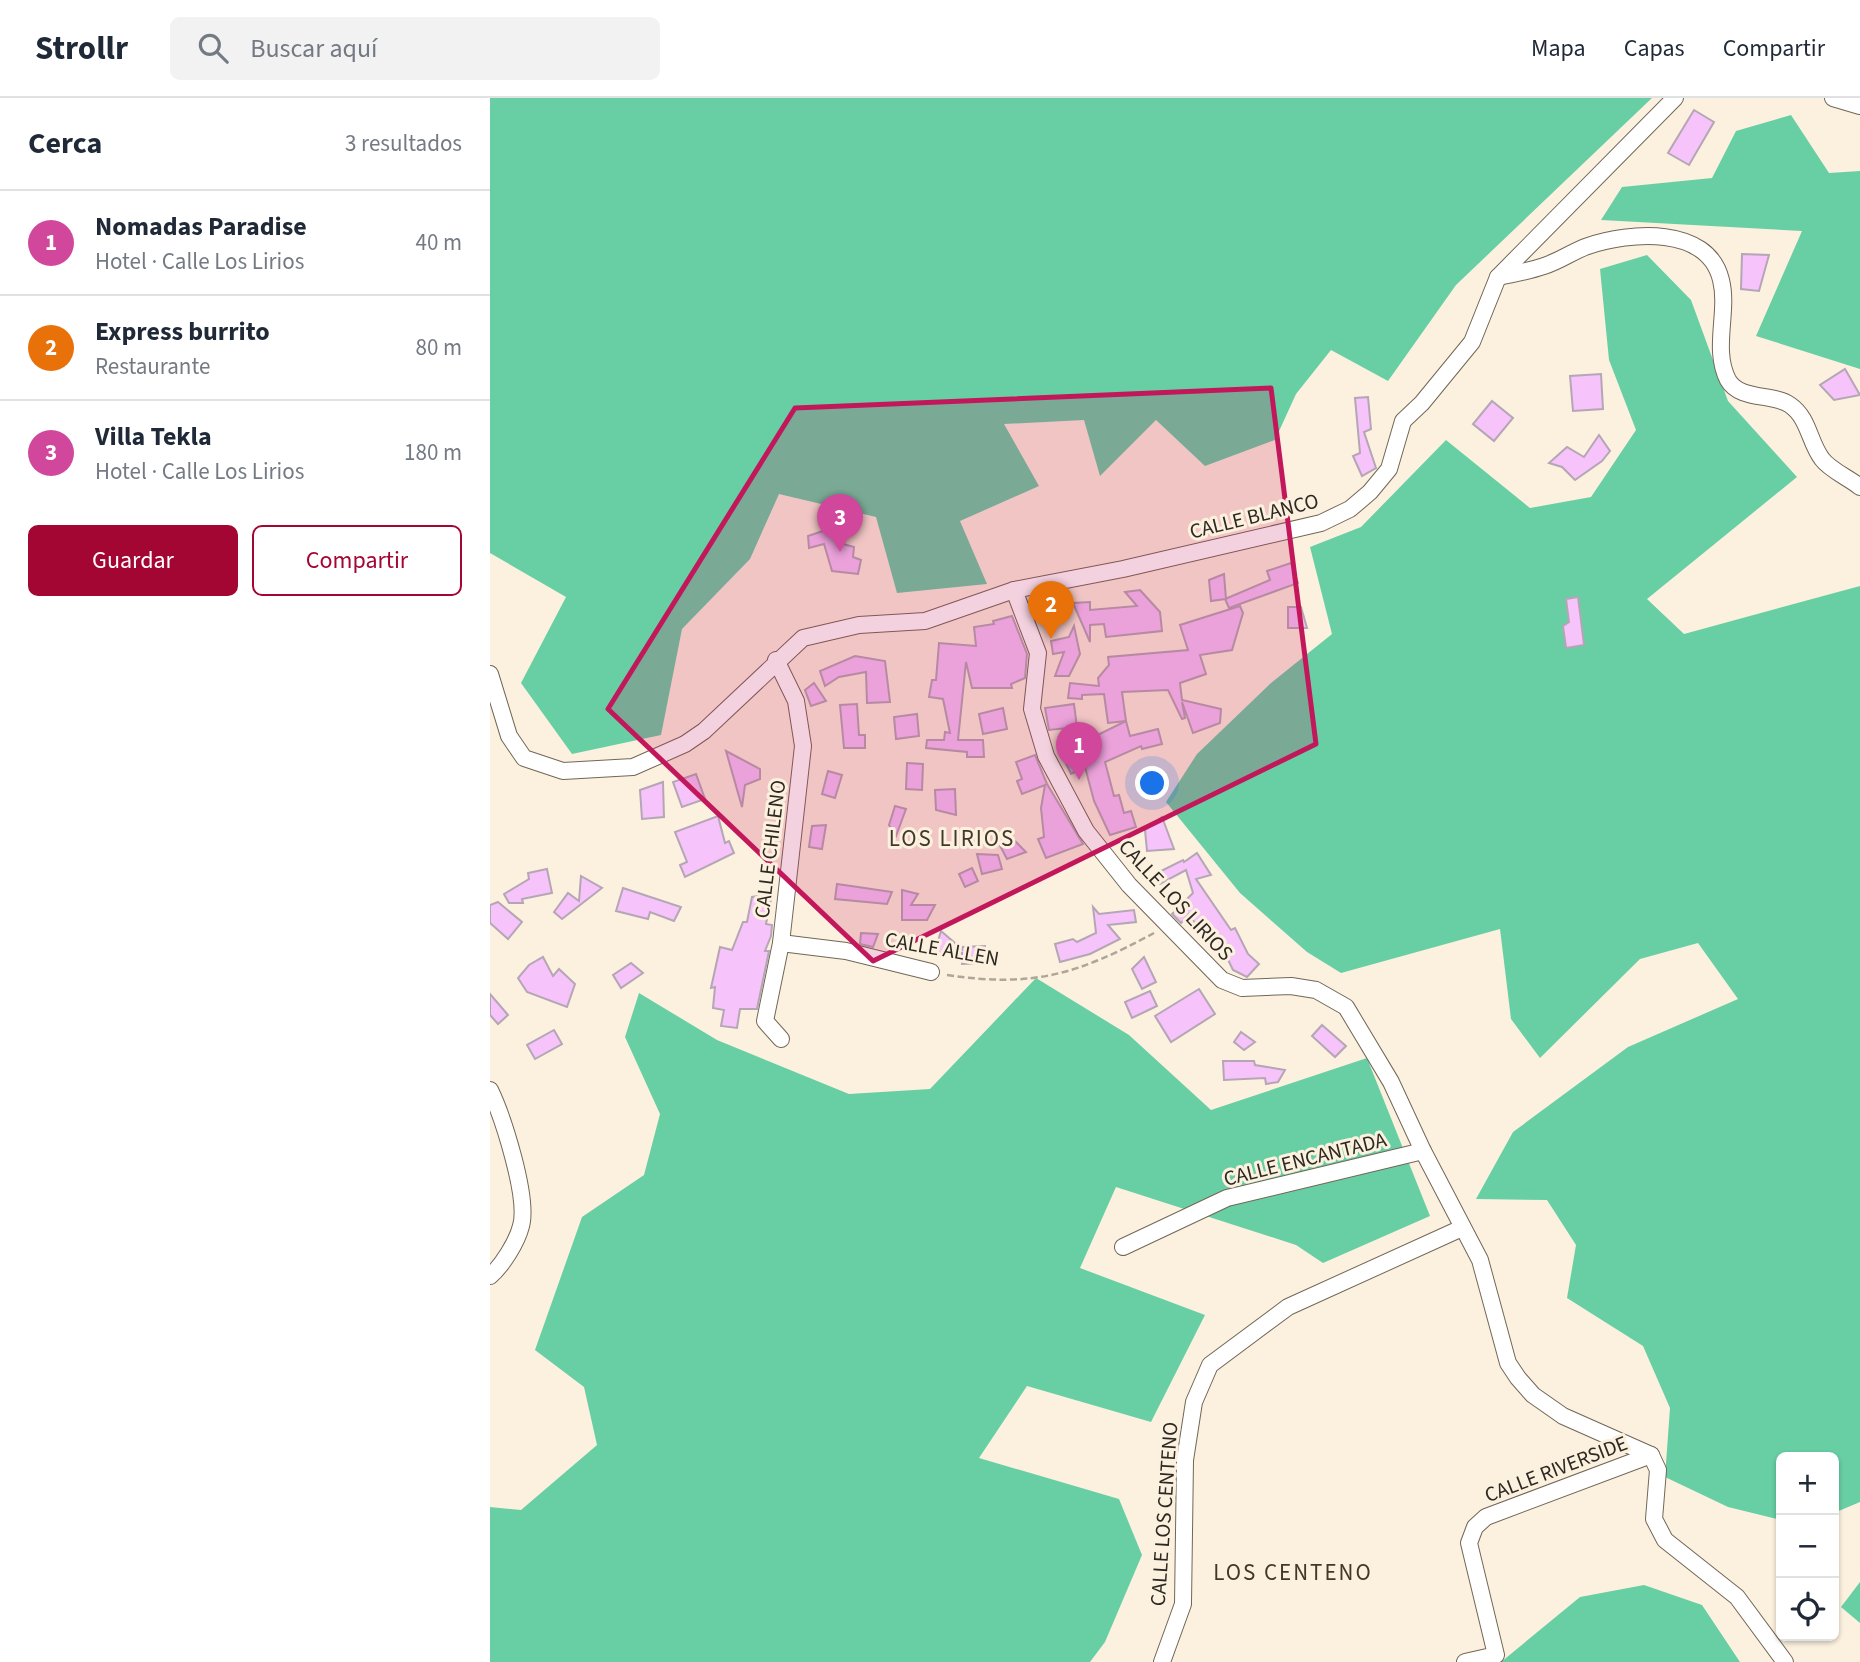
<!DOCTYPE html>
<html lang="es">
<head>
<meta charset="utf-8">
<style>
	:root { --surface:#fff; --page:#f2f2f3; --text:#1f2937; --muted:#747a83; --line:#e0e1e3; --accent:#a40633 }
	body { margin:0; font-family:"Source Sans 3",sans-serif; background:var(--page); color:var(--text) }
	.controls { position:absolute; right:21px; bottom:21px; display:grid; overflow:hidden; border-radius:10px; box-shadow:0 2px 5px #0004 }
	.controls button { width:63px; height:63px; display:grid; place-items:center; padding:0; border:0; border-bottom:2px solid var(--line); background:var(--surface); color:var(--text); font:35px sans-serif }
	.you { position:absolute; left:663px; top:686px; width:24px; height:24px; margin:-18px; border:5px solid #fff; border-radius:50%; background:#1a73e8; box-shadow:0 0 0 10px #1a73e833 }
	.badge { display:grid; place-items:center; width:46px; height:46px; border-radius:50%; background:var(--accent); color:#fff; font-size:23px; font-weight:700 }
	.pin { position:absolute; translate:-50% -58px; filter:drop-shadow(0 2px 4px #0008) }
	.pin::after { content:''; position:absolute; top:37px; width:24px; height:21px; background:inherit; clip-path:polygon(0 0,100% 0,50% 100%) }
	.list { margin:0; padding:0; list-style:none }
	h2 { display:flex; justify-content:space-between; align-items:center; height:91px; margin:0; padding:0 28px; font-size:30px }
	h2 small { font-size:23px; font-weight:400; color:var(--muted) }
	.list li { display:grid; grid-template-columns:46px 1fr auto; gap:21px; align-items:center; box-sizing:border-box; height:105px; padding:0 28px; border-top:2px solid var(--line) }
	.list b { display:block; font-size:26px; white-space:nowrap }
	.list p { margin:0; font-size:23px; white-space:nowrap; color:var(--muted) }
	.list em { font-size:23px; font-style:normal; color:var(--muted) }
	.actions { display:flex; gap:14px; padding:21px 28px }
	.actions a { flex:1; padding:16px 0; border:2px solid var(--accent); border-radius:10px; text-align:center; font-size:24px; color:var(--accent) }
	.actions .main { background:var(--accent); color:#fff }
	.icon { flex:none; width:38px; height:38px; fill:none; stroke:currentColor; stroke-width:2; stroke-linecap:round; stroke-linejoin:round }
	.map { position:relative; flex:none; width:1370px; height:1564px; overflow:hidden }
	header { display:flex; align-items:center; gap:42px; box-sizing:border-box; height:98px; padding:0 35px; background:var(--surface); border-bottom:2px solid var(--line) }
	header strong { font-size:33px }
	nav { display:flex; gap:38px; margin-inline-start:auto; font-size:24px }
	.search { width:490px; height:63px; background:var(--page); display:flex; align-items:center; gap:18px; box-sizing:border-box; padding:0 24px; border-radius:10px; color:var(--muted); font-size:26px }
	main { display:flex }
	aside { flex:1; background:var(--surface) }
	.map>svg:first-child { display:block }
</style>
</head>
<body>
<header>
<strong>Strollr</strong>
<div class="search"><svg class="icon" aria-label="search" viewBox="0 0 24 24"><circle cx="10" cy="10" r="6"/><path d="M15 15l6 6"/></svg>Buscar aquí</div>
<nav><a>Mapa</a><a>Capas</a><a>Compartir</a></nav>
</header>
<main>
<aside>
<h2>Cerca<small>3 resultados</small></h2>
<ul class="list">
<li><span class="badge" style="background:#d1479c">1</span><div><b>Nomadas Paradise</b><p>Hotel · Calle Los Lirios</p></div><em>40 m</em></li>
<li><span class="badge" style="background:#e8710a">2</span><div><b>Express burrito</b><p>Restaurante</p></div><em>80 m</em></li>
<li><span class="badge" style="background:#d1479c">3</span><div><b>Villa Tekla</b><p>Hotel · Calle Los Lirios</p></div><em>180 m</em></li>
</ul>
<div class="actions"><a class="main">Guardar</a><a>Compartir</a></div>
</aside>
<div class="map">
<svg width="1370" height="1564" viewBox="0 0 1370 1564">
	<rect width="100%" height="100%" fill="#fcf1df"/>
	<g fill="#68cfa5">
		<path d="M 0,0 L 1162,0 L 966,187 L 898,283 L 841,252 L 806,296 L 785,342 L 715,368 L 666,322 L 610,378 L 594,322 L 514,326 L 549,388 L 470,423 L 497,486 L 407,495 L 386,419 L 289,396 L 260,461 L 192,531 L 171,637 L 82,656 L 31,585 L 76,499 L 0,455 Z"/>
		<path d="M 1301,17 L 1339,75 L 1370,73 L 1370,271 L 1266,238 L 1312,133 L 1111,122 L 1132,89 L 1222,80 L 1246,33 Z"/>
		<path d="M 1157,157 L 1201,202 L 1238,303 L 1307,379 L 1157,501 L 1194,536 L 1370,488 L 1370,1404 L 1344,1415 L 1344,1359 L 1291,1359 L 1291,1422 L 1238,1409 L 1175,1379 L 1180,1310 L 1153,1248 L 1077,1200 L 1086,1147 L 1057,1102 L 986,1101 L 1023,1034 L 1138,949 L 1248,901 L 1208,845 L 1150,861 L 1050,960 L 1021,921 L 1010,831 L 851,875 L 817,854 L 750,795 L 676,704 L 707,656 L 781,585 L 842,536 L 820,449 L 871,429 L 956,342 L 1040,410 L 1101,399 L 1146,332 L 1119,262 L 1110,171 Z"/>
		<path d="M 546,880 L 639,937 L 721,1012 L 877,960 L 940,1118 L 833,1165 L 806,1147 L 626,1089 L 590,1170 L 715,1217 L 661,1324 L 537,1288 L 489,1360 L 629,1401 L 652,1457 L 615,1544 L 600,1564 L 0,1564 L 0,1409 L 31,1412 L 107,1347 L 94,1289 L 45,1252 L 92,1119 L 154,1077 L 170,1016 L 135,939 L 149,895 L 227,942 L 359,996 L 440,991 Z"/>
		<path d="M 1370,1484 L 1370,1525 L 1351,1509 Z"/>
		<path d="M 1154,1487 L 1212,1507 L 1250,1564 L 1011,1564 L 1090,1499 Z"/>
	</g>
	<g fill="#f6c3fa" stroke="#b4a6b5" stroke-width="2">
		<path d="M 1204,12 L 1224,24 L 1199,67 L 1178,55 Z"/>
		<path d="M 1252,156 L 1279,157 L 1269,193 L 1251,191 Z"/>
		<path d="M 1355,271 L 1370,297 L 1344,302 L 1330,287 Z"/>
		<path d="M 1111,276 L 1113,311 L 1083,313 L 1080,278 Z"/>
		<path d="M 878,299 L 881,331 L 874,334 L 886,370 L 872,378 L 863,358 L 870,355 L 865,300 Z"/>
		<path d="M 1002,303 L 1023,320 L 1004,343 L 983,326 Z"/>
		<path d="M 1109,337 L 1120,353 L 1112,363 L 1085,382 L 1072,369 L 1059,365 L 1077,349 L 1094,359 Z"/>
		<path d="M 348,428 L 353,446 L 364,449 L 363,459 L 371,462 L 368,476 L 342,473 L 334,446 L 319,450 L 318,438 Z"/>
		<path d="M 801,465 L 808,485 L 739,510 L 735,501 L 780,482 L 777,473 Z"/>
		<path d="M 734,476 L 736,501 L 721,503 L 719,482 Z"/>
		<path d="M 650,492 L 670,514 L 672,533 L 616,539 L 614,526 L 600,527 L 600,544 L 583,505 L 600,504 L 600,512 L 647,508 L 635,494 Z"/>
		<path d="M 1088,499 L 1094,547 L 1076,550 L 1073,528 L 1079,524 L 1076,501 Z"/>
		<path d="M 750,508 L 753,515 L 742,552 L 710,557 L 716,576 L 690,585 L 692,602 L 731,611 L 730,625 L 703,635 L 692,604 L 695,620 L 692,621 L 678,592 L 632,594 L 636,623 L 618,625 L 614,596 L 592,597 L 592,601 L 578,600 L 580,585 L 609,588 L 608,580 L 619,567 L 618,559 L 698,552 L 690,527 Z"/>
		<path d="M 798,509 L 811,509 L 817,530 L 798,530 Z"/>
		<path d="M 522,518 L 537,556 L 535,580 L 521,586 L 522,590 L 482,590 L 476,564 L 468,642 L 493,642 L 494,659 L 477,659 L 477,654 L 436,650 L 437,642 L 454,642 L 455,634 L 460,635 L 453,601 L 439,599 L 442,582 L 446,582 L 449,545 L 486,548 L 484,529 L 504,526 L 503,523 Z"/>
		<path d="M 584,528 L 590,556 L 579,578 L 565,578 L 574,554 L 563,556 L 561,543 L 579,539 Z"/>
		<path d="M 365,558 L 395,563 L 400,604 L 377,605 L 376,574 L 349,579 L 335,588 L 330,573 Z"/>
		<path d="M 324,585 L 336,603 L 321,608 L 315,592 Z"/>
		<path d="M 367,606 L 369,637 L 375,637 L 375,650 L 354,650 L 350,607 Z"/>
		<path d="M 584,606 L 587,629 L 559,632 L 555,610 Z"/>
		<path d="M 513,610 L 517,631 L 493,636 L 489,616 Z"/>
		<path d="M 427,616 L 429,638 L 406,641 L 404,619 Z"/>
		<path d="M 636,623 L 640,638 L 668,631 L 672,646 L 652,651 L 651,648 L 615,664 L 624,698 L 629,697 L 634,715 L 641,713 L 646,729 L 620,737 L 604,703 L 595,669 L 581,676 L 571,655 Z"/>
		<path d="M 236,653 L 270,671 L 270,681 L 255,687 L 252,709 Z"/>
		<path d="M 545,657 L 557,686 L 593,746 L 556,760 L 548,741 L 554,739 L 551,710 L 555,687 L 532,696 L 527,683 L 532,681 L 526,664 Z"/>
		<path d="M 417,665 L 433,666 L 432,692 L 416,691 Z"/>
		<path d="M 338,673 L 352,677 L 345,700 L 332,696 Z"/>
		<path d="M 206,676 L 215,701 L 192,709 L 183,684 Z"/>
		<path d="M 173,684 L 174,719 L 152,721 L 150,692 Z"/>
		<path d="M 465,691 L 466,717 L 446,712 L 445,692 Z"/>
		<path d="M 405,708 L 416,711 L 406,738 L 399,727 Z"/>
		<path d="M 228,718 L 235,745 L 239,743 L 244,755 L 195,779 L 190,767 L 197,764 L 185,734 Z"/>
		<path d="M 672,719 L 684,751 L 657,753 L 655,732 Z"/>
		<path d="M 336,727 L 332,751 L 319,749 L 322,728 Z"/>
		<path d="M 525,743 L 536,754 L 517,761 L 508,744 Z"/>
		<path d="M 707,755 L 721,777 L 706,781 L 741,832 L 745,830 L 758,856 L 769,866 L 757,879 L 743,872 L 725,835 L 716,844 L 699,816 L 691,825 L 682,816 L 703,795 L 696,772 L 670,786 L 665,776 L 693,762 L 694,764 Z"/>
		<path d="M 487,756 L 508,757 L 512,771 L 492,776 Z"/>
		<path d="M 482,770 L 488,783 L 475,789 L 469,776 Z"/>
		<path d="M 57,771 L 62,795 L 32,801 L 33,805 L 19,805 L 14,796 L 39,781 L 38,775 Z"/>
		<path d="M 91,778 L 112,790 L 72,821 L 64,814 L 78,795 L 89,803 Z"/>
		<path d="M 347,786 L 368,789 L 402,794 L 397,806 L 345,801 Z"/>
		<path d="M 133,790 L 191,809 L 184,823 L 160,814 L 158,821 L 126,813 Z"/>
		<path d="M 412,792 L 428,796 L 421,807 L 445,807 L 437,822 L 412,822 Z"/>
		<path d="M 282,796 L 276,826 L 282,827 L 281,838 L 275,853 L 279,853 L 267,911 L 250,911 L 247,930 L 231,928 L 234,912 L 223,910 L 225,889 L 221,890 L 230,849 L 242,852 L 253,824 L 257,824 L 262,799 Z"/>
		<path d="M 8,804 L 32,824 L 18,841 L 0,825 L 0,807 Z"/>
		<path d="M 603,809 L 609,816 L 644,812 L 646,824 L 618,827 L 630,841 L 600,856 L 570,864 L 565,846 L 583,841 L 587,844 L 606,835 Z"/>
		<path d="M 451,833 L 472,851 L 472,849 L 495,848 L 496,865 L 472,866 L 472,855 L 444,856 Z"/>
		<path d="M 371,835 L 388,836 L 383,849 L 370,846 Z"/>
		<path d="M 53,859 L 63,878 L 69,871 L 85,886 L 77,909 L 37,894 L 28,880 L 39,867 Z"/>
		<path d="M 654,859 L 666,884 L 652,891 L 642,871 Z"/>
		<path d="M 141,865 L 153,875 L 131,890 L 123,877 Z"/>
		<path d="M 709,891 L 725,916 L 681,944 L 665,918 Z"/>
		<path d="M 660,893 L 667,908 L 642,920 L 635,904 Z"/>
		<path d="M 0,896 L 18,917 L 8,926 L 0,917 Z"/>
		<path d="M 832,927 L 856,948 L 845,959 L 822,938 Z"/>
		<path d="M 64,932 L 72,946 L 45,961 L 37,947 Z"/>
		<path d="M 751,934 L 765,944 L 754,952 L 744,944 Z"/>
		<path d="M 733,963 L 764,963 L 765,967 L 795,972 L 788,984 L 776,986 L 775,980 L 734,982 Z"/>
	</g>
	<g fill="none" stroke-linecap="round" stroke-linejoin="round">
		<g stroke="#716757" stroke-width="18">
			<g id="minor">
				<path d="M 1343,0 L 1370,8"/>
				<path d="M 1008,179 C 1024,176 1039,173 1054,168 C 1070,163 1083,153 1098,148 C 1139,134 1218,127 1231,182 C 1239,214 1222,251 1238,282 C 1250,303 1283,295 1300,307 C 1319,320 1319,344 1332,361 C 1340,372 1359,380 1370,389"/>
				<path d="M 524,492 L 548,555 L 542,611 L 556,658 L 596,733 L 639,787 L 732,882 L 752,890 L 801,888 L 826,892 L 856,909 L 901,984 L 933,1053 L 990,1162 L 1018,1265 L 1028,1280 L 1043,1297 L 1073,1318 L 1161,1357 L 1168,1372 L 1164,1421 L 1175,1442 L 1247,1499 L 1295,1564"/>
				<path d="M 286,562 L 306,603 L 313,648 L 291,845 L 275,923 L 291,941"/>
				<path d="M 0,576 L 19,638 L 34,660 L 73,673 L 143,669 L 195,646 L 214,633 L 313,540 L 369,527 L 435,523 L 524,492 L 633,471 L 831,425 L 860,411 L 880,394 L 899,371 L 913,323 L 932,305 L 982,244 L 1008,179 L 1185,0"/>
				<path d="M 291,845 L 356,853 L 441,874"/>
				<path d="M 0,992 C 13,1019 39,1100 31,1128 C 27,1144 12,1168 0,1178"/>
				<path d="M 633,1149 L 737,1100 L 933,1053"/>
				<path d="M 672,1564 L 693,1506 L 695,1362 L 704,1304 L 720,1267 L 798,1209 L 972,1130"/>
				<path d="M 975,1564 L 1006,1557 L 979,1445 L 985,1429 L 996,1419 L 1161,1357"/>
			</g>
		</g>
		<path stroke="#aea698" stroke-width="2.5" stroke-dasharray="7 3.5" stroke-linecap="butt" d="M 457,877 C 544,890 588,876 664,835"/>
		<use href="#minor" stroke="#fff" stroke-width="16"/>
	</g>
	<path fill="#c2185b" fill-opacity="0.2" stroke="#c2185b" stroke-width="5" stroke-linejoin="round" d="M 781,290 L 826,646 L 383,863 L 118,611 L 305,310 Z"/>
	<g text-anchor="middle" stroke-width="6" stroke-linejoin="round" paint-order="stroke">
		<g font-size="21" fill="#2d2922" stroke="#fcf1df">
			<text transform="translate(764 418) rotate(-14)" y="7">CALLE BLANCO</text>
			<text transform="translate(280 751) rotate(-83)" y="7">CALLE CHILENO</text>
			<text transform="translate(686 802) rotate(47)" y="7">CALLE LOS LIRIOS</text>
			<text transform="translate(452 851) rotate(10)" y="7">CALLE ALLEN</text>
			<text transform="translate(815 1061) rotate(-14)" y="7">CALLE ENCANTADA</text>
			<text transform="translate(1066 1371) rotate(-21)" y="7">CALLE RIVERSIDE</text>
			<text transform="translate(674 1416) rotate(-86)" y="7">CALLE LOS CENTENO</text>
		</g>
		<g font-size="23" letter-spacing="2" fill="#41382a" stroke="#fcf1df">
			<text x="462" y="748">LOS LIRIOS</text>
			<text x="803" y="1482">LOS CENTENO</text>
		</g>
	</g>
</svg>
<div class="controls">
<button>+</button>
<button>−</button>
<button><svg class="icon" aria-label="locate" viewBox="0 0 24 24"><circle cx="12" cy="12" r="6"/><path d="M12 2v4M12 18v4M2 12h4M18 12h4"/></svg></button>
</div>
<div class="you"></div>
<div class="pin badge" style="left:589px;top:682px;background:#d1479c">1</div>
<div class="pin badge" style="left:561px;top:541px;background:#e8710a">2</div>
<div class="pin badge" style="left:350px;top:454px;background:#d1479c">3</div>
</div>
</main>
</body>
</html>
